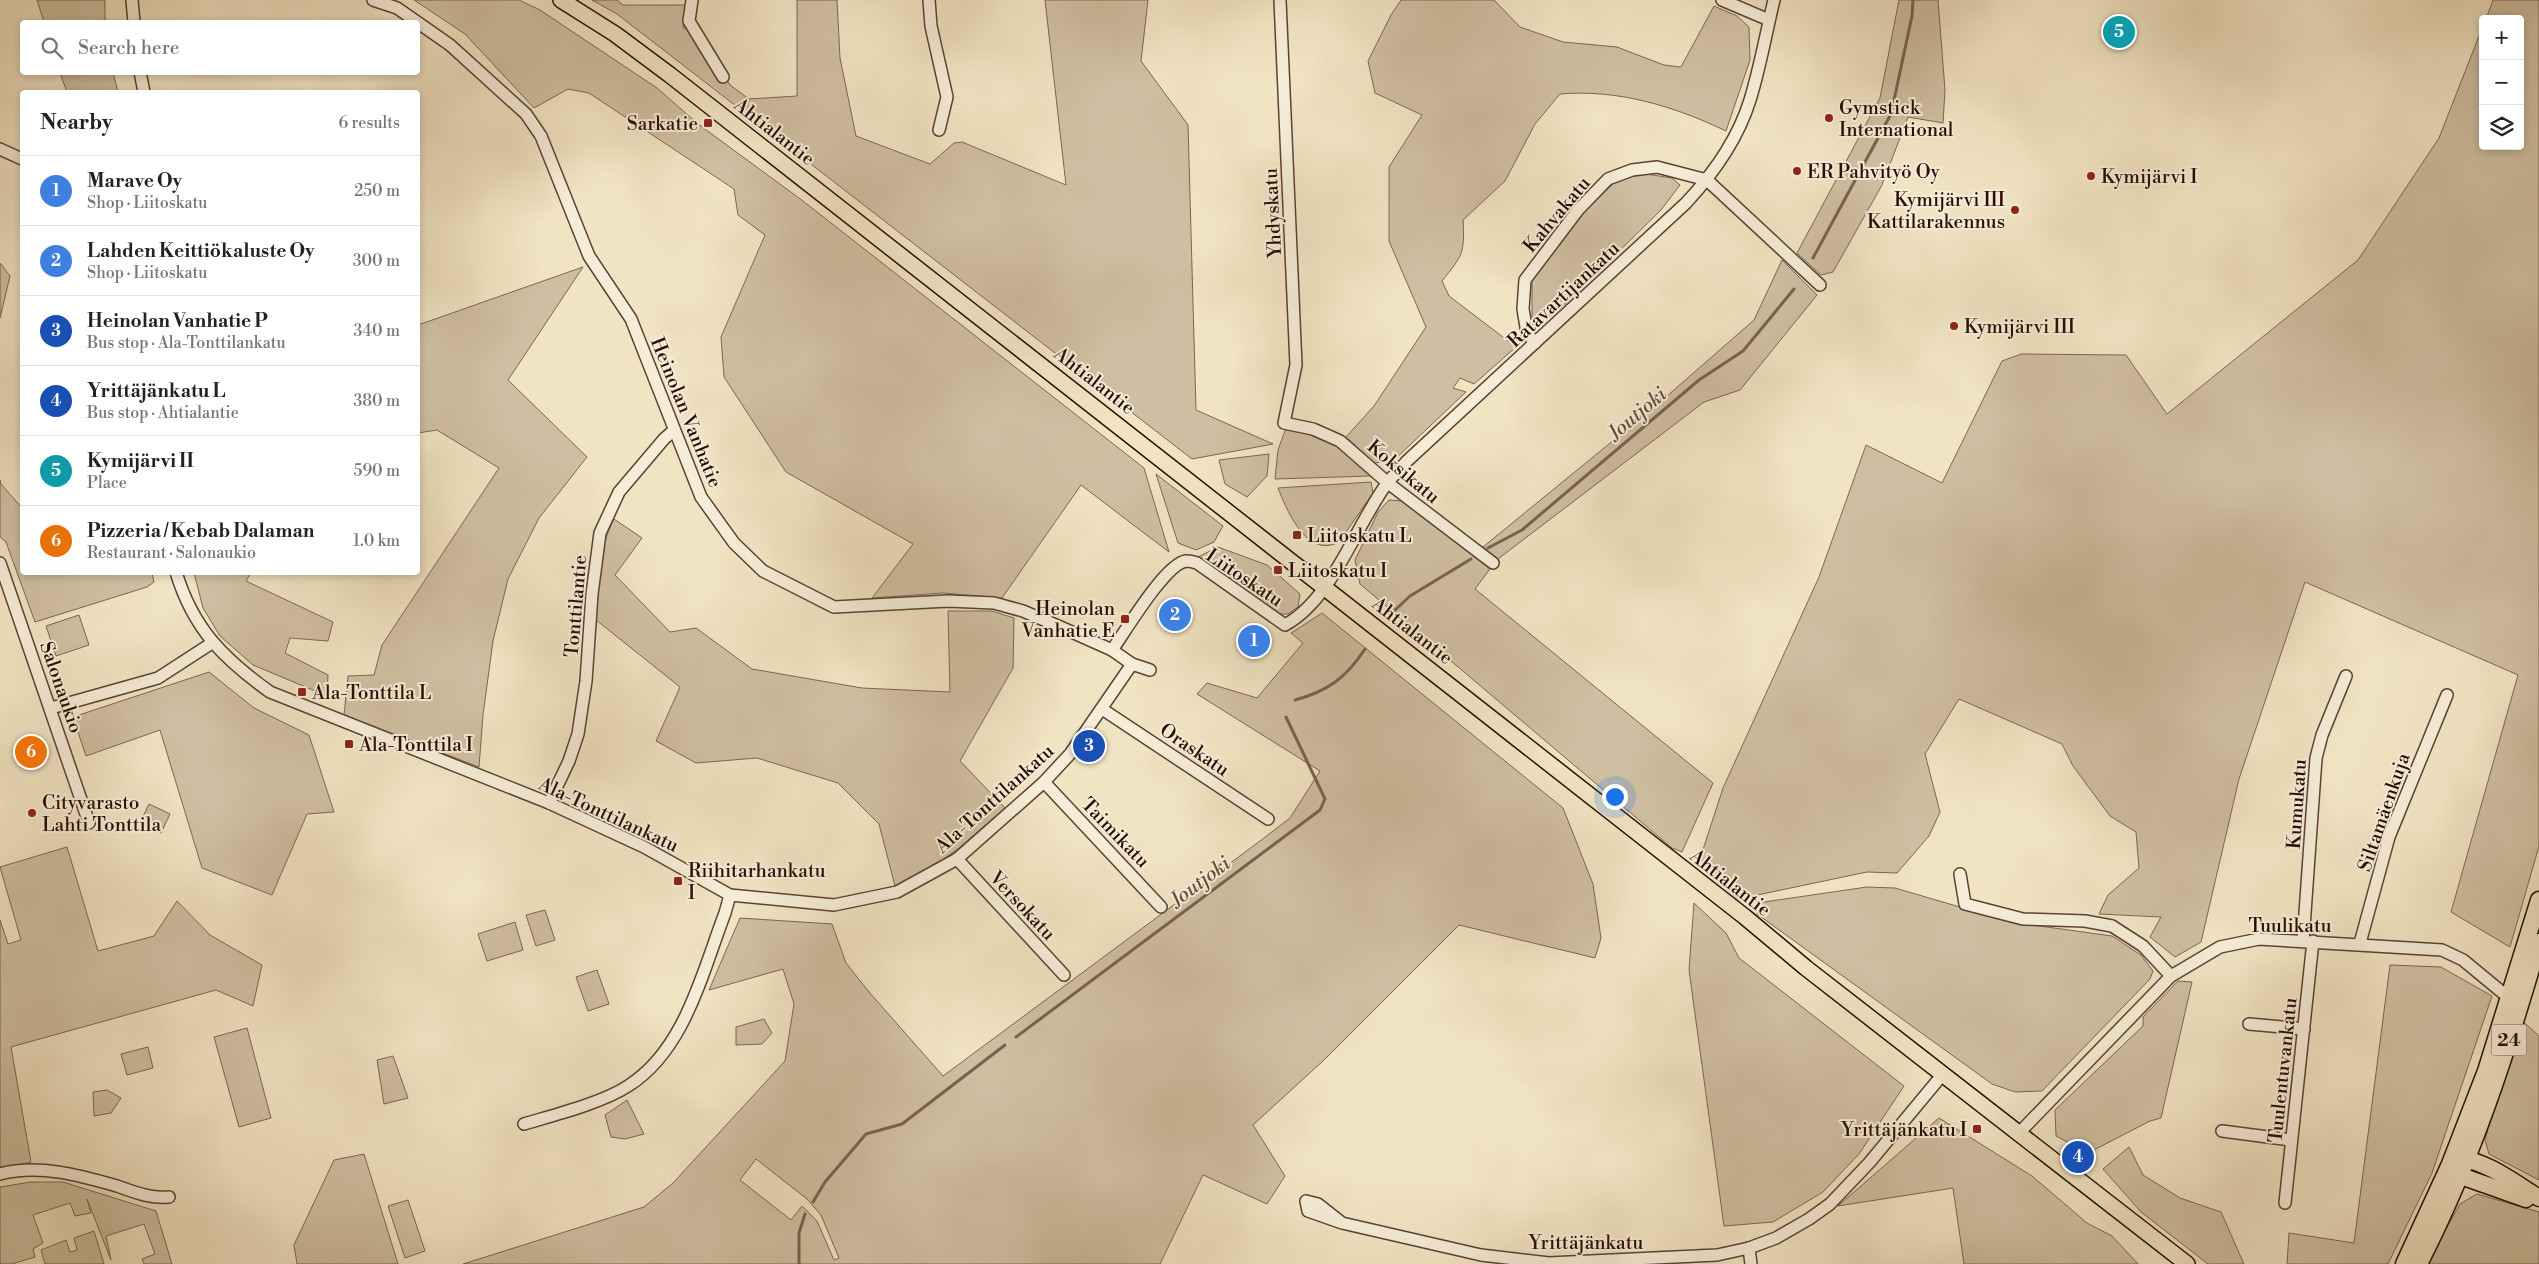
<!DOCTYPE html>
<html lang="en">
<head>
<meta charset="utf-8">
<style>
	:root { --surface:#fff; --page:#f2f2f2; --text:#222; --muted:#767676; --line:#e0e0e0; --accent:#8f2418 }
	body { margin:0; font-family:"Libre Bodoni",serif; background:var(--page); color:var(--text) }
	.controls { position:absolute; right:15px; top:15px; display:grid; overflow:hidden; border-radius:5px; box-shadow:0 2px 8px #0003 }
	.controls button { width:45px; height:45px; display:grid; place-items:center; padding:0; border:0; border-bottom:1px solid var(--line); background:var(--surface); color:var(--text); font:25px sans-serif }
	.you { position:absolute; left:1614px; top:796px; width:18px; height:18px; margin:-12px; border:4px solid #fff; border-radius:50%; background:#1a73e8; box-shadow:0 0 0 8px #1a73e833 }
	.badge { display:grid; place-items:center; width:32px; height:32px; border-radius:50%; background:var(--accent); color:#fff; font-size:16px; font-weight:700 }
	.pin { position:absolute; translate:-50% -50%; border:2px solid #fff; box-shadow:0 1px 5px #0006 }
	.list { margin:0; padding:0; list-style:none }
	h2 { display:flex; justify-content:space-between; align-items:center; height:65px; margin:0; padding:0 20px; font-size:21px }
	h2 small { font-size:16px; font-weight:400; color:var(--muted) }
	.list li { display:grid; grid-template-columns:32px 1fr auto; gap:15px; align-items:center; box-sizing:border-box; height:70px; padding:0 20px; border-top:1px solid var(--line) }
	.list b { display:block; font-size:19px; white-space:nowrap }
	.list p { margin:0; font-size:16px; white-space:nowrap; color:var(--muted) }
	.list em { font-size:16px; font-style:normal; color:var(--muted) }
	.icon { flex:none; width:28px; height:28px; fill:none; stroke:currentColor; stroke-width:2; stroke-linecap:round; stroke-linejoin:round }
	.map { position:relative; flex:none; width:2539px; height:1264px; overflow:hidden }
	.search { position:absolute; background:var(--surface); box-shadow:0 2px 8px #0003; left:20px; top:20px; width:400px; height:55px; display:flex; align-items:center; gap:12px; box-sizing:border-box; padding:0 18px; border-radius:5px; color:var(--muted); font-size:19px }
	.panel { position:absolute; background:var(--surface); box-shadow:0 2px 8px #0003; left:20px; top:90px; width:400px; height:485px; border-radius:5px }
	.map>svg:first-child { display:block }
</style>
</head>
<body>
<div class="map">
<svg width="2539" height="1264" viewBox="0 0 2539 1264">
	<rect width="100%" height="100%" fill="#f1e4c3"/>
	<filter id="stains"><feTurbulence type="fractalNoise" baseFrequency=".004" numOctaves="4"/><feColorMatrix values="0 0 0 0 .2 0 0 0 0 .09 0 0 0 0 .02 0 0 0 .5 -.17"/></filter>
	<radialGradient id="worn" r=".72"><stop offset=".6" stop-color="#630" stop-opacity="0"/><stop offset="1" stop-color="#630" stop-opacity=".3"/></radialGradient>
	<g fill="#cfbfa2" stroke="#7c6652" fill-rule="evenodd">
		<path d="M 37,0 L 105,0 L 105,22 L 44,22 Z"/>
		<path d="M 414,0 L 519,0 L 540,10 L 657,88 L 698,124 L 803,201 L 1144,468 L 1169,552 L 1081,485 L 1002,598 L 943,593 L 872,598 L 913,544 L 786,472 L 724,377 L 721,337 L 765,235 L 738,215 L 734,189 L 589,93 L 568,89 L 534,108 L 465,34 Z"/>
		<path d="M 592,0 L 617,0 L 623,5 L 687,5 L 683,28 L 693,29 L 730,85 L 749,99 L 797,96 L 797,0 L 837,0 L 840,58 L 856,136 L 930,164 L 954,143 L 962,142 L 1066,185 L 1045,0 L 1148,0 L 1141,61 L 1188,125 L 1196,410 L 1273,444 L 1192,459 L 617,14 Z"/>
		<path d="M 1401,0 L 1494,0 L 1520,27 L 1563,42 L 1617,47 L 1664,65 L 1681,67 L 1714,6 L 1737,16 L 1749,27 L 1750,60 L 1726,131 C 1674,106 1617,89 1560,94 L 1535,124 L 1505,181 L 1463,220 C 1465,254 1462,256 1442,281 L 1449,296 L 1516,347 L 1474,384 L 1460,378 L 1453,388 L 1466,392 L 1393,461 L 1374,463 L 1346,437 L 1374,406 L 1426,327 L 1389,241 L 1389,167 L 1422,115 L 1375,93 L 1368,61 L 1391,15 Z"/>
		<path d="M 1899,0 L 1938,0 L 1945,90 L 1943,123 L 1908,117 L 1882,185 L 1833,272 L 1821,275 L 1797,253 L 1880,98 Z"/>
		<path d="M 2493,0 L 2539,0 L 2539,846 L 2510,947 L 2451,912 L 2518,675 L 2305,582 L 2239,779 L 2201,942 L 2175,957 L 2150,937 L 2161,917 L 2099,914 L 2108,895 L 2139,868 L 2136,832 L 2110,816 L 2073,766 L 2062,744 L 1959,699 L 1925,754 L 1940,812 L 1929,836 L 1897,873 L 1867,872 L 1738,899 L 1698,865 L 1723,788 L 1819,577 L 1866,445 L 1942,483 L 2002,361 L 2021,354 L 2126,355 L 2167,414 L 2358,260 L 2439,138 L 2483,26 L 2483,146 L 2520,146 L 2520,19 L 2486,19 Z"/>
		<path d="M 60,73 L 113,73 L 118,92 L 67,92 Z"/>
		<path d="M 1640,173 L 1672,178 L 1680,185 L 1661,210 L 1562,307 L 1537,324 L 1532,317 L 1532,280 L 1581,215 L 1614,183 Z"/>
		<path d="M 1782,260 L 1817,295 L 1740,390 L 1704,402 L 1498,559 L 1483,547 L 1658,404 L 1754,320 Z"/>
		<path d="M 0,263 L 10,276 L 0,318 Z"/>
		<path d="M 583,267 L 508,380 L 587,457 L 539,518 L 508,579 L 493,641 L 483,715 L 479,767 L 344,715 L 348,676 L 374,675 L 382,645 L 499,468 L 437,430 L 418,433 L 418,325 Z"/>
		<path d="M 1286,428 C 1313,433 1334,440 1355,458 C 1362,463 1368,467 1370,476 L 1275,479 L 1278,450 Z"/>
		<path d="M 1269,454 L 1267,476 L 1247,497 L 1225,484 L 1219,460 Z"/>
		<path d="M 1156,474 L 1223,526 L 1214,542 L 1196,550 L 1178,543 Z"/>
		<path d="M 0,480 L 1,484 L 22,508 L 22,572 L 152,573 L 154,582 L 147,587 L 35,622 L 6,542 L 0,537 Z"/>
		<path d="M 1371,482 L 1373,493 L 1339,542 C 1307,559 1287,511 1278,488 Z"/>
		<path d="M 1389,500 L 1403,501 L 1490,569 L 1475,589 L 1713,783 L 1682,852 L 1672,848 L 1360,584 L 1355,560 L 1378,512 Z"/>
		<path d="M 614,519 L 642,538 L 615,575 L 670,632 L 696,628 L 752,669 L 862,688 L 950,692 L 948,611 L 992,611 L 1014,618 L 1013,668 L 960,761 L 1005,808 L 959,848 L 933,867 L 895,886 L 879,824 L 838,783 L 757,758 L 696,763 L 656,741 L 680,687 L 596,620 C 598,586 598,549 614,519 Z"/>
		<path d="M 1218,547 L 1267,565 L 1300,594 L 1298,607 L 1288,614 L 1277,614 L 1198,557 Z"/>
		<path d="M 194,573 L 251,573 L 246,581 L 333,622 L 328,641 L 290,638 L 285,653 L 328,675 L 327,696 L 253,665 L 220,636 L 203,608 Z"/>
		<path d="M 1322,613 L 1563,808 L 1593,884 L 1601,938 L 1595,958 L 1459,925 L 1324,1060 L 1253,1125 L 1285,1176 L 1267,1204 L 1203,1175 L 1160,1264 L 463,1264 L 644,1207 L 673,1183 L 785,1061 L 794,1004 L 783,969 L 709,990 L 740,918 L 832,924 L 846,963 L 869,992 L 943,1076 L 1260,841 L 1290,818 L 1320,771 L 1197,694 L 1207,683 L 1257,698 L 1303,643 L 1291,633 ZM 756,1159 L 807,1199 L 821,1215 L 839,1258 L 834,1260 L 817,1221 L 802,1206 L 791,1220 L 740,1180 Z"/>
		<path d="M 79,615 L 89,645 L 56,656 L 46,626 Z"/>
		<path d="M 209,672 L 254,708 L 309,735 L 334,812 L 307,814 L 272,895 L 202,868 L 160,730 L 86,756 L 73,717 Z"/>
		<path d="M 149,804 L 170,814 L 161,833 L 140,823 Z"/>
		<path d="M 67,847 L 98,951 L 154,936 L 177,901 L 210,935 L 262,965 L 253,1006 L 216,990 L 11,1047 L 31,1162 L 0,1169 L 0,920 L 8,944 L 21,940 L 0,867 Z"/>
		<path d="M 1867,887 L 1895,888 L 2011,922 L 2112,936 L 2141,955 L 2153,971 L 2150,979 L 2042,1091 L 2015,1092 L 1992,1084 L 1757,914 L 1757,903 Z"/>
		<path d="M 1694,903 L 1726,933 L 1739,958 L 1904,1086 L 1859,1154 L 1823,1192 L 1773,1222 L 1724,1226 L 1689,970 Z"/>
		<path d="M 545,910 L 555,940 L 536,946 L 526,915 Z"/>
		<path d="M 515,922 L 523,950 L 487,961 L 478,934 Z"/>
		<path d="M 2390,965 L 2441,967 L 2492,996 L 2432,1173 L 2388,1264 L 2287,1264 L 2289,1233 L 2354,1243 Z"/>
		<path d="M 597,970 L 609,1004 L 588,1011 L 576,977 Z"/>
		<path d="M 2178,981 L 2192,982 L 2161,1118 L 2150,1121 L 2088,1153 L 2056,1136 L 2055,1110 L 2143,1026 L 2143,1017 Z"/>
		<path d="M 2519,1018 L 2539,1036 L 2539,1180 L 2489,1154 L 2485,1140 Z"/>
		<path d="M 764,1019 L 772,1033 L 762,1044 L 736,1045 L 736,1027 Z"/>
		<path d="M 247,1028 L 271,1118 L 239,1127 L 214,1037 Z"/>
		<path d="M 148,1047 L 153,1068 L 127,1075 L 121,1054 Z"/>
		<path d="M 393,1056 L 408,1098 L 384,1104 L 377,1060 Z"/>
		<path d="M 107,1090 L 121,1098 L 111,1113 L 94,1116 L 93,1092 Z"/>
		<path d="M 627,1100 L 644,1134 L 625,1139 L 611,1137 L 605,1115 Z"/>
		<path d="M 1939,1118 L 2032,1176 L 2087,1223 L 2112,1236 L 2138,1264 L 1964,1264 L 1953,1188 L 1838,1206 Z"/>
		<path d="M 2129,1147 L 2143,1175 L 2180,1198 L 2221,1212 L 2244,1264 L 2208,1264 L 2141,1212 L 2103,1169 Z"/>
		<path d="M 364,1154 L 398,1264 L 297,1264 L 294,1245 L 334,1160 Z"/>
		<path d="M 31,1182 L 63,1182 L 156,1211 L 172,1264 L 144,1264 L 142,1259 L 155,1254 L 144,1224 L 106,1236 L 111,1260 L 87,1199 L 91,1213 L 75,1216 L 70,1203 L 33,1215 L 43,1243 L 33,1249 L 35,1257 L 12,1264 L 0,1264 L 0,1187 Z"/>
		<path d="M 2477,1194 L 2539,1212 L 2539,1264 L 2426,1264 L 2460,1204 Z"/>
		<path d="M 408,1200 L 425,1251 L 405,1258 L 388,1206 Z"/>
		<path d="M 94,1231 L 104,1264 L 45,1264 L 41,1250 L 66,1240 L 70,1252 L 77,1250 L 74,1238 Z"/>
	</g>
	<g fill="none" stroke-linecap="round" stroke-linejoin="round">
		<g stroke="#78624f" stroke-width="3">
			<path d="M 1813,258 L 1891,114 L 1912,16 L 1913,0"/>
			<path d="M 1488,548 L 1522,530 L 1699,380 L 1743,351 L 1794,289"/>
			<path d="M 1393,612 L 1410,596 L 1471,559"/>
			<path d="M 1295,700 C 1328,691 1346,678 1365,649"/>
			<path d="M 1016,1037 L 1320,810 L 1325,799 L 1286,717"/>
			<path d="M 813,1202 L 825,1182 L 866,1134 L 902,1124 L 1005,1045"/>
			<path d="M 799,1264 L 799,1233 L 805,1214"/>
		</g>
		<g stroke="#5b4233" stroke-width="14">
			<g id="minor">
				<path d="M 132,0 L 134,22"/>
				<path d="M 373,0 L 397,8 L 450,45 L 526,114 L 541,136 L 589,256 L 631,319 L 701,497 L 734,543 L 763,571 L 834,607 L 948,601 L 994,603 L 1023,611 L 1065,629 L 1112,650 L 1132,664 L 1150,670"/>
				<path d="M 692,0 L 689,21 L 723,77"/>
				<path d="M 929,0 L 931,26 L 947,97 L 939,130"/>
				<path d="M 1280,0 L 1296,365 L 1284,423 L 1313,429 L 1340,441 L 1388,483 L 1493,563"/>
				<path d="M 1722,0 L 1769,20"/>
				<path d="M 140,72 L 144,92"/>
				<path d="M 0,149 L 22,159"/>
				<path d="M 1535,343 L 1527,333 L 1523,309 L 1525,280 L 1578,210 L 1608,179 L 1632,170 L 1657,167 L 1707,180 L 1820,285"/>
				<path d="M 0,563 L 89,823"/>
				<path d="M 176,572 C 193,629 224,659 270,692 L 549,803 L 644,847 L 730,895 L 834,905 L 897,892 L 957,859 L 1044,782 L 1070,754 L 1132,664"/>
				<path d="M 1112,650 C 1125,632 1165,564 1186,561 C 1189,561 1194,562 1197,563 L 1285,625 C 1333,599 1356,524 1388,482 C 1394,475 1400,469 1406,462 L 1686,203 C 1713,174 1738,139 1750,100 C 1760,68 1766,33 1774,0"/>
				<path d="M 51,708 L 158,678 L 212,643"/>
				<path d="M 1102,709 L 1268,819"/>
				<path d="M 1044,782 L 1161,907"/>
				<path d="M 549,803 L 569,761 L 578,734 L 586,681 L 592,594 L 600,533 L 619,492 L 664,439 L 673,431"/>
				<path d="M 957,859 L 1064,975"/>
				<path d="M 1960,874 L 1965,904 L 2023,919 L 2085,921 L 2112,926 L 2143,946 L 2171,976"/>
				<path d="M 2303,941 L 2316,758 L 2322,735 L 2346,676"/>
				<path d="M 2360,943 L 2389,837 L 2447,695"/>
				<path d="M 2249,1024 L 2304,1029"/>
				<path d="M 524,1124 C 554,1115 602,1103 628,1086 C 685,1050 702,973 725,913 L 730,895"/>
				<path d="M 2222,1131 L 2291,1140"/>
				<path d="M 2018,1134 L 2171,976 L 2220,947 L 2259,939 L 2442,950 L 2463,960 L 2503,993"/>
				<path d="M 0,1174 C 39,1164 79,1175 117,1186 C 134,1192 151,1199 169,1197"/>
				<path d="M 2285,1203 L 2313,941"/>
				<path d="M 1342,1223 L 1308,1211 L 1306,1201 L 1318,1204 L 1342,1223 L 1481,1255 L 1549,1263 L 1717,1255 L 1749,1248 L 1776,1238 L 1809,1219 L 1830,1204 L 1869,1163 L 1943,1074"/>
				<path d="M 1749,1248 L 1751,1264"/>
			</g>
		</g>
		<g stroke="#290c03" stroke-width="18">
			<path id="major" d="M 561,0 L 615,34 L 670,75 L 1745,917 L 1806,968 L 2187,1264"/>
		</g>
		<g stroke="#290c03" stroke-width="19">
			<g id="highway">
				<path d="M 2459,1160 C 2480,1156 2521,1187 2539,1198"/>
				<path d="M 2453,1171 L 2461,1176 L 2526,1199"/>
				<path d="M 2404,1264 L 2450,1164 L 2486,1071 L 2539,900"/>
				<path d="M 2419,1264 C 2472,1161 2507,1052 2539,942"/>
			</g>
		</g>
		<use href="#minor" stroke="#f6edd8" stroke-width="11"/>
		<use href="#major" stroke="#f1e4c3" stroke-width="15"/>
		<use href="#highway" stroke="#f1e4c3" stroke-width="16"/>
	</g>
	<g fill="#8f2418" stroke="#f6edd8" stroke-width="2">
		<circle cx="1829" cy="118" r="5"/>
		<rect x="703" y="118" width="10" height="10" rx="2.5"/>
		<circle cx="1797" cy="171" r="5"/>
		<circle cx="2091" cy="176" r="5"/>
		<circle cx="2015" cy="210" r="5"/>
		<circle cx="1954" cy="326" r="5"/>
		<rect x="1292" y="530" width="10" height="10" rx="2.5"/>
		<rect x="1273" y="565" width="10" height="10" rx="2.5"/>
		<rect x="1120" y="614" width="10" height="10" rx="2.5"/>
		<rect x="297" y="687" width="10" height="10" rx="2.5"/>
		<rect x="344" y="739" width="10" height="10" rx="2.5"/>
		<circle cx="32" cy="813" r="5"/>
		<rect x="673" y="876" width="10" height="10" rx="2.5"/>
		<rect x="1972" y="1124" width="10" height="10" rx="2.5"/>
	</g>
	<g text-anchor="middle" stroke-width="4" stroke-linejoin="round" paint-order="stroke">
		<rect fill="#f6edd8" stroke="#665043" stroke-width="1" x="2491.5" y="1024.5" width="35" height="31" rx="4"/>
		<g font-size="18" font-weight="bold" fill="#290c03">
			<text x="2509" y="1046">24</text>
		</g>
		<g font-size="19" fill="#290c03" stroke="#f6edd8" text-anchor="start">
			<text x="1839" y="114">Gymstick<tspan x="1839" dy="22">International</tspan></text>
			<text x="698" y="130" text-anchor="end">Sarkatie</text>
			<text x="1807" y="178">ER Pahvityö Oy</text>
			<text x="2101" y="183">Kymijärvi I</text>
			<text x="2005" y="206" text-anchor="end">Kymijärvi III<tspan x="2005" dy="22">Kattilarakennus</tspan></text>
			<text x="1964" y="333">Kymijärvi III</text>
			<text x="1307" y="542">Liitoskatu L</text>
			<text x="1288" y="577">Liitoskatu I</text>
			<text x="1115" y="615" text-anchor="end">Heinolan<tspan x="1115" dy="22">Vanhatie E</tspan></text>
			<text x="312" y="699">Ala-Tonttila L</text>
			<text x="359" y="751">Ala-Tonttila I</text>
			<text x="42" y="809">Cityvarasto<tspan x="42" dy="22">Lahti Tonttila</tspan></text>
			<text x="688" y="877">Riihitarhankatu<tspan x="688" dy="22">I</tspan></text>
			<text x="1967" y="1136" text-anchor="end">Yrittäjänkatu I</text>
		</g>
		<g font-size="19" fill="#290c03" stroke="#f6edd8">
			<text transform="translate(775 131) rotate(38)" y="7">Ahtialantie</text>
			<text transform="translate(1272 213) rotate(-93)" y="7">Yhdyskatu</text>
			<text transform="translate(1556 214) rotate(-50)" y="7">Kahvakatu</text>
			<text transform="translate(1563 294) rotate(-43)" y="7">Ratavartijankatu</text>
			<text transform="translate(1095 380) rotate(38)" y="7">Ahtialantie</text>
			<text transform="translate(687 412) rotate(68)" y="7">Heinolan Vanhatie</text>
			<text transform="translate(1404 471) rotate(40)" y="7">Koksikatu</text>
			<text transform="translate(1245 577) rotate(34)" y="7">Liitoskatu</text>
			<text transform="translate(575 606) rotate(-85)" y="7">Tonttilantie</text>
			<text transform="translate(1413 630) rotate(38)" y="7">Ahtialantie</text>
			<text transform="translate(62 687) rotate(71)" y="7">Salonaukio</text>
			<text transform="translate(1195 749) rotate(34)" y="7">Oraskatu</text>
			<text transform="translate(994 798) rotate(-42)" y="7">Ala-Tonttilankatu</text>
			<text transform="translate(2296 804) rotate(-86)" y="7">Kumukatu</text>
			<text transform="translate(2383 812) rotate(-71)" y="7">Siltamäenkuja</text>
			<text transform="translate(609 814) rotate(25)" y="7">Ala-Tonttilankatu</text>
			<text transform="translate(1116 832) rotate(46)" y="7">Taimikatu</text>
			<text transform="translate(1731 882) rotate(38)" y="7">Ahtialantie</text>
			<text transform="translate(1023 905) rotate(47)" y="7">Versokatu</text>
			<text x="2290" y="932">Tuulikatu</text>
			<text transform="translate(2282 1070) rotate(-84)" y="7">Tuulentuvankatu</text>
			<text x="1586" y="1249">Yrittäjänkatu</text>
		</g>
		<g font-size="20" font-style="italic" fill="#644c3c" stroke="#f6edd8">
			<text transform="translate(1637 413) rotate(-40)" y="7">Joutjoki</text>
			<text transform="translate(1200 881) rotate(-37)" y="7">Joutjoki</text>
		</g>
	</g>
	<rect width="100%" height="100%" filter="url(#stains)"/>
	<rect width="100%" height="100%" fill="url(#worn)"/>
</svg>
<div class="controls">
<button>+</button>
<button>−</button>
<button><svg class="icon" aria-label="layers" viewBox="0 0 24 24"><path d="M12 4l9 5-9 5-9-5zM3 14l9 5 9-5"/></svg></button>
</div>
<div class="you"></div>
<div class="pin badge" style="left:1254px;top:641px;background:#3f7fe0">1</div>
<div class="pin badge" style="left:1175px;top:615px;background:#3f7fe0">2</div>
<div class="pin badge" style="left:1089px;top:746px;background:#1a4fb4">3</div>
<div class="pin badge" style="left:2078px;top:1157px;background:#1a4fb4">4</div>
<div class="pin badge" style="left:2119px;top:32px;background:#0f9aa8">5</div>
<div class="pin badge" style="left:31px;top:752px;background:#e8710a">6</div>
<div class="search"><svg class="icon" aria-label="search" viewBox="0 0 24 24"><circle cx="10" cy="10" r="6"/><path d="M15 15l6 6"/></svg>Search here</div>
<section class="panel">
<h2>Nearby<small>6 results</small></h2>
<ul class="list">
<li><span class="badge" style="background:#3f7fe0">1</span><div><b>Marave Oy</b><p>Shop · Liitoskatu</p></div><em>250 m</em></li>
<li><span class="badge" style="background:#3f7fe0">2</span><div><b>Lahden Keittiökaluste Oy</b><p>Shop · Liitoskatu</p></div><em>300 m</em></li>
<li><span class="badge" style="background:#1a4fb4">3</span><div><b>Heinolan Vanhatie P</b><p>Bus stop · Ala-Tonttilankatu</p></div><em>340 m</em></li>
<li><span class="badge" style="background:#1a4fb4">4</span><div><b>Yrittäjänkatu L</b><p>Bus stop · Ahtialantie</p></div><em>380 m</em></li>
<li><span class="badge" style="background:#0f9aa8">5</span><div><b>Kymijärvi II</b><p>Place</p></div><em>590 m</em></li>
<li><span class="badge" style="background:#e8710a">6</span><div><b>Pizzeria / Kebab Dalaman</b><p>Restaurant · Salonaukio</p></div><em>1.0 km</em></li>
</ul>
</section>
</div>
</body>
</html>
